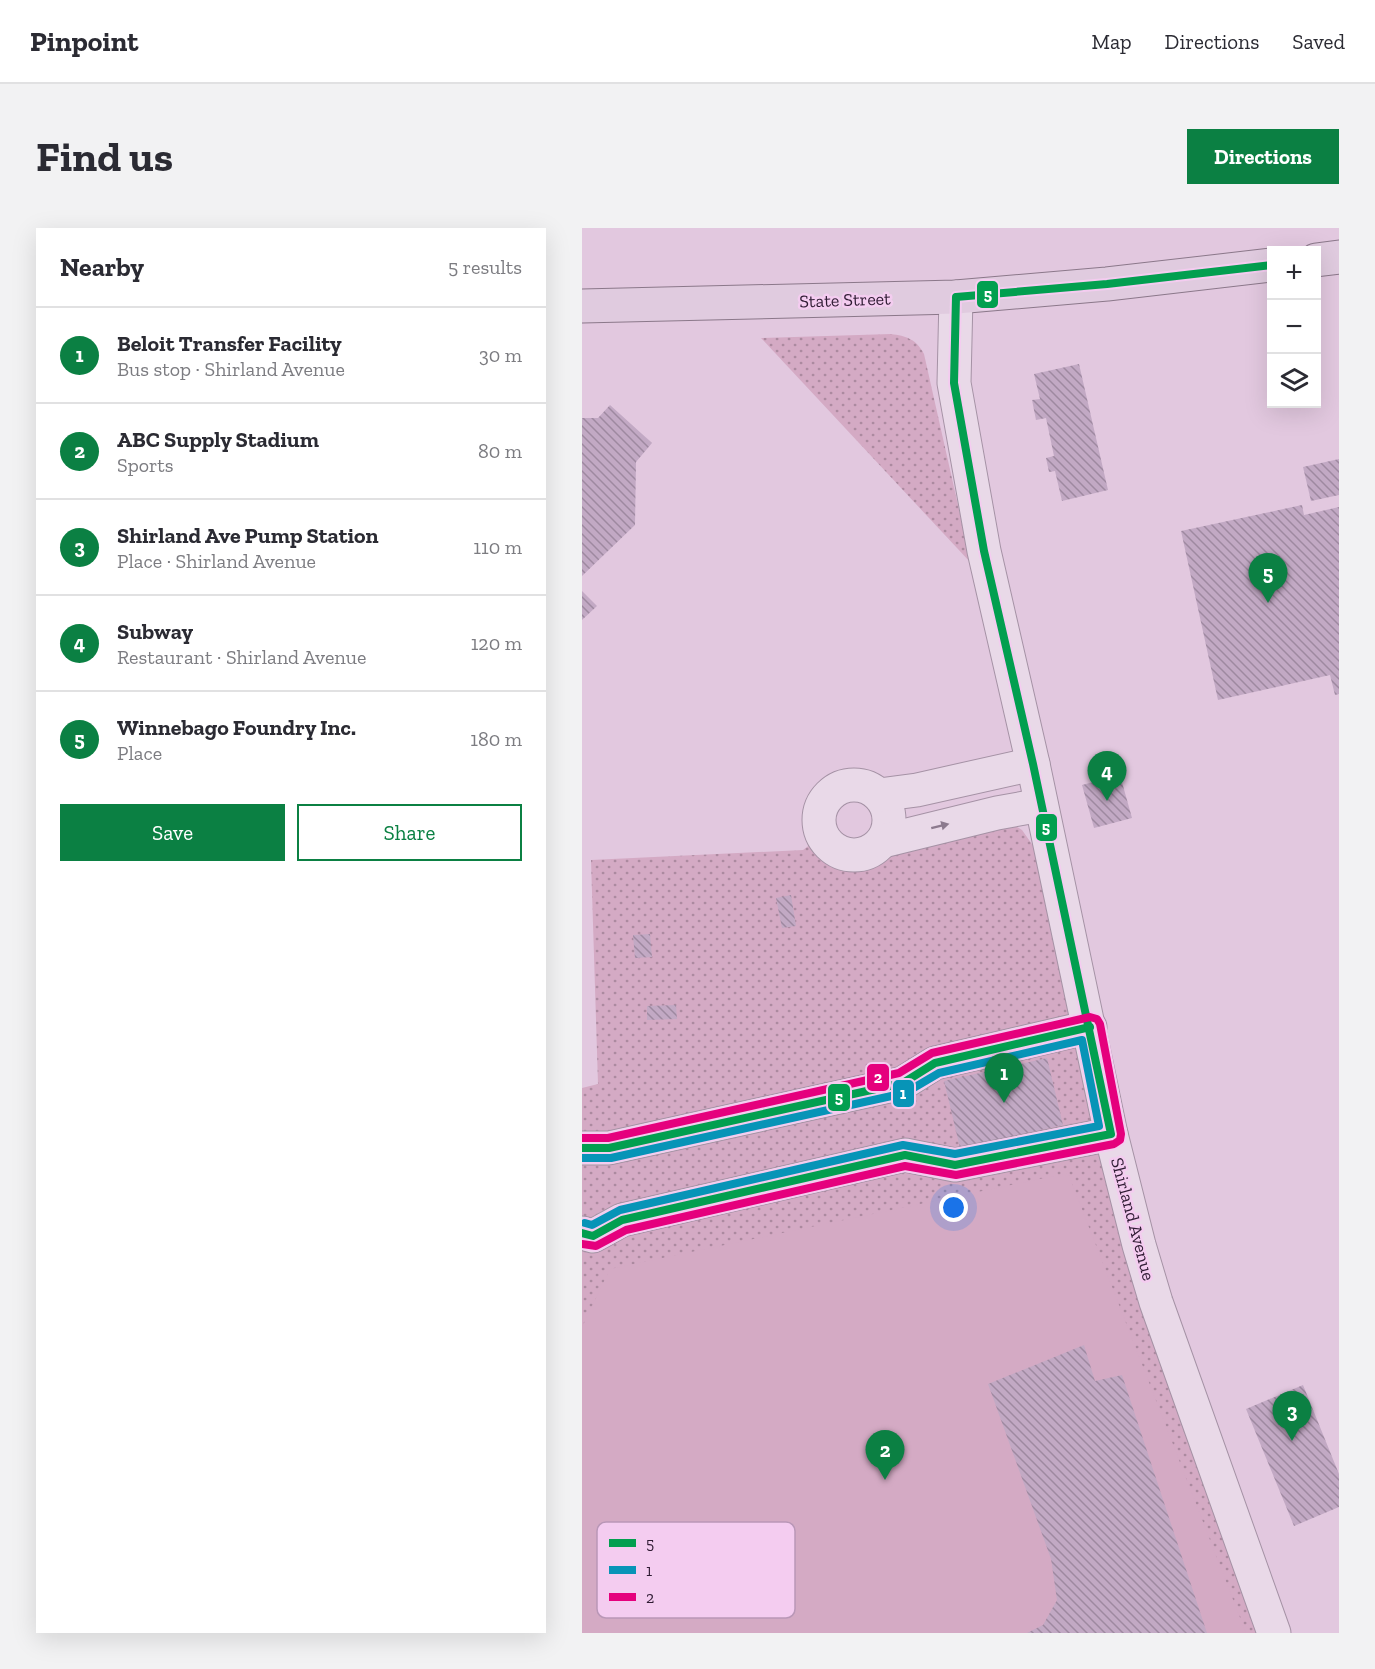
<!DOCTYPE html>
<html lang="en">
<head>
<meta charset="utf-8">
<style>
	:root { --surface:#fff; --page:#f2f2f3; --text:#2b2b33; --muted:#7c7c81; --line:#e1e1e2; --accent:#0b8043 }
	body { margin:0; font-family:"Zilla Slab",serif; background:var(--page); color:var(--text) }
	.controls { position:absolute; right:18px; top:18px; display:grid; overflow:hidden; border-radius:0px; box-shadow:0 6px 24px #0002 }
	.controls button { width:54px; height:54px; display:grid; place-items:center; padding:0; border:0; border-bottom:2px solid var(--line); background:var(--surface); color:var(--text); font:30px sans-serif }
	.you { position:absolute; left:372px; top:980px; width:21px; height:21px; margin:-15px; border:4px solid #fff; border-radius:50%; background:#1a73e8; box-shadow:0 0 0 9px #1a73e833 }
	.badge { display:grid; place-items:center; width:39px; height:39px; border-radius:50%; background:var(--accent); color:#fff; font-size:20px; font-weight:700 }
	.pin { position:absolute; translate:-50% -50px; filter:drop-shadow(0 2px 3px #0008) }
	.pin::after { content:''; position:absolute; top:32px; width:21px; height:18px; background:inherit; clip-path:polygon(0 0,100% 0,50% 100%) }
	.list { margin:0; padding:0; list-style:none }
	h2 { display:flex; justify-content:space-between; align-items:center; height:78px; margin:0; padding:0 24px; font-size:26px }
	h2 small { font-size:20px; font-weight:400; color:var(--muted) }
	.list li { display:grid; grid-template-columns:39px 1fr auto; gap:18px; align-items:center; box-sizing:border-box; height:96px; padding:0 24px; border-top:2px solid var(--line) }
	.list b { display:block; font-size:22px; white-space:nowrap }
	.list p { margin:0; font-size:20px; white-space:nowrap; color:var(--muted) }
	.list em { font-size:20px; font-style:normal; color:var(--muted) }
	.actions { display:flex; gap:12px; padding:18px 24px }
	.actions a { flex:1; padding:14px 0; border:2px solid var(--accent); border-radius:0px; text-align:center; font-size:21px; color:var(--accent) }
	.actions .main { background:var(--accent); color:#fff }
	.icon { flex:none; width:33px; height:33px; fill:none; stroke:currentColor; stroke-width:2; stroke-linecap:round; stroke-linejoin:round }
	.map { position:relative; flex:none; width:757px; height:1405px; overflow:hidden; border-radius:0px }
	header { display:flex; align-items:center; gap:36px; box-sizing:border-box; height:84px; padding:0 30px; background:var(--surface); border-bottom:2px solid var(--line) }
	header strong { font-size:28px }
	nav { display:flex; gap:33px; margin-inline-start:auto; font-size:21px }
	.intro { display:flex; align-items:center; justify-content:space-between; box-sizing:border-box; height:144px; padding:0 36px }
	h1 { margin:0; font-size:42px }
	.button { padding:15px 27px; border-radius:0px; background:var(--accent); color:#fff; font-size:21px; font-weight:700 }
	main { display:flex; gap:36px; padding:0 36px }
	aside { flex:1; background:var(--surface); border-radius:0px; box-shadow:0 6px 24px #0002 }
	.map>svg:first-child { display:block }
</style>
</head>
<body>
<header>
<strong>Pinpoint</strong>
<nav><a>Map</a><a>Directions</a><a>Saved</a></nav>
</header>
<div class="intro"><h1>Find us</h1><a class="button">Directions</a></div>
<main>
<aside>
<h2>Nearby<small>5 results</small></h2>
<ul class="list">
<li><span class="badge">1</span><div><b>Beloit Transfer Facility</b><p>Bus stop · Shirland Avenue</p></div><em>30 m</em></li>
<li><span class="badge">2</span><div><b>ABC Supply Stadium</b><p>Sports</p></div><em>80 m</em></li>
<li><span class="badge">3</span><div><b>Shirland Ave Pump Station</b><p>Place · Shirland Avenue</p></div><em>110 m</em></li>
<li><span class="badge">4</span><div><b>Subway</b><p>Restaurant · Shirland Avenue</p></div><em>120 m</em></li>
<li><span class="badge">5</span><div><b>Winnebago Foundry Inc.</b><p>Place</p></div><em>180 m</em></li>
</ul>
<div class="actions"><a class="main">Save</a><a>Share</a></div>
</aside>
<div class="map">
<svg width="757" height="1405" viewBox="0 0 757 1405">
	<defs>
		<pattern id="grass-dots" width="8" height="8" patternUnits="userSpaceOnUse" patternTransform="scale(1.5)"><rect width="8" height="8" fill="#d4aac4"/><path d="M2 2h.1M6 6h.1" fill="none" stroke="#ac8aa0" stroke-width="1.8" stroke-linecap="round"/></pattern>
		<pattern id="building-back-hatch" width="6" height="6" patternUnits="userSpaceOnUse" patternTransform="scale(1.5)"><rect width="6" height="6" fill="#c2a9c4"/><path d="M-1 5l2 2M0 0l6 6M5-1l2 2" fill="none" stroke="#9e89a0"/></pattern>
	</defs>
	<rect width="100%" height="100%" fill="#e2c8df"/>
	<g fill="url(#grass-dots)">
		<path d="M 309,106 C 324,108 334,111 342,126 L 389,335 L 179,110 Z"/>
		<path d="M 432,597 L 440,602 L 452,619 L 678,1405 L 0,1405 L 0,860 L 16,856 L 9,632 L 221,622 L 229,616 L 236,626 L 248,635 L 260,641 L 276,643 L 296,637 L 316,622 Z"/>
	</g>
	<path fill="#d4aac4" d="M 486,945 L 664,1405 L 0,1405 L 0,1099 L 28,1041 Z"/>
	<g fill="url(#building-back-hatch)">
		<path d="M 497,136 L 526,262 L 480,273 L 473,243 L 467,244 L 464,230 L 472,228 L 464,190 L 454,192 L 450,172 L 458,171 L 452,146 Z"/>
		<path d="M 28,177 L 70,215 L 54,234 L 53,297 L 0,348 L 0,190 L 16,190 Z"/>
		<path d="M 757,231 L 757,267 L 729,273 L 721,239 Z"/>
		<path d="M 720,277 L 722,287 L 757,279 L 757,466 L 753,467 L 748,447 L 636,472 L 599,303 Z"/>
		<path d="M 0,363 L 15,378 L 0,392 Z"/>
		<path d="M 538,547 L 550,590 L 512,600 L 500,557 Z"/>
		<path d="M 209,667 L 214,698 L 200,700 L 194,670 Z"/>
		<path d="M 68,706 L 70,729 L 53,730 L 51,707 Z"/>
		<path d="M 94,777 L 95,791 L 65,792 L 65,778 Z"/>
		<path d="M 465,830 L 481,897 L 378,920 L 362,853 Z"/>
		<path d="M 502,1117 L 513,1153 L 540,1147 L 625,1405 L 445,1405 L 461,1397 L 475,1372 L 469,1331 L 406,1156 Z"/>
		<path d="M 721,1157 L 757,1246 L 757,1279 L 712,1298 L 664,1181 Z"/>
	</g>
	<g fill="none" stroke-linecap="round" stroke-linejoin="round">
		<g stroke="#a592a5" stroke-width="35">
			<g id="minor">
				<path d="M 374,69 L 372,155 L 402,323 L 451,536 L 529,906 L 557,1017 L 574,1074 L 692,1405"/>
				<circle cx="272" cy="592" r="35"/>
				<path d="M 297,567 L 335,562 L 451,536"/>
				<path d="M 301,613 L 415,585 L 459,577"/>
				<path d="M 0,920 L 27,920 L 321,855 L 353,835 L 508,799"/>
				<path d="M 0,1005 L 11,1008 L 40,992 L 323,927 L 373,937 L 529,906"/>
			</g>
		</g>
		<g stroke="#8b788a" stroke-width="35">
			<g id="major">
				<path d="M 734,32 L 757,29"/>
				<path d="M 0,78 L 374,69 L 525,56 L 690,37"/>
			</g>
		</g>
		<use href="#minor" stroke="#e9d9e8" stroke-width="33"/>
		<use href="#major" stroke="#e0cbdf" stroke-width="33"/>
		<g stroke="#f4ccf0" stroke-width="12">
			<g id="bus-1">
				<path d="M 0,920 L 27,920 L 321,855 L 353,835 L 508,799"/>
				<path d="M 0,1005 L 11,1008 L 40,992 L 323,927 L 373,937 L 529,906 L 451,536 L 402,323 L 372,155 L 374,69 L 525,56 L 690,37"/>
			</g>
		</g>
		<g stroke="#f4ccf0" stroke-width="12">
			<path id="bus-2" d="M 0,930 L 29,930 L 323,865 L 357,845 L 500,812 L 517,898 L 373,926 L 321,917 L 38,982 L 10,997 L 3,995"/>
		</g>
		<g stroke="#f4ccf0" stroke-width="12">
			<path id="bus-3" d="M 0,910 L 26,910 L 317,845 L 350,825 L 508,789 L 515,791 L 518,796 L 539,906 L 538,912 L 532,916 L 374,947 L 323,938 L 44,1002 L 14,1018 L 0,1016"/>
		</g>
		<use href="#bus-1" stroke="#029f50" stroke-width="8"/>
		<use href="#bus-2" stroke="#0794b7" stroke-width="8"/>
		<use href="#bus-3" stroke="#e5007d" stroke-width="8"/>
	</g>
	<defs><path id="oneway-solid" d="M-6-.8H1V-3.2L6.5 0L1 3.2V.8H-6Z" transform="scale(1.5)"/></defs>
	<use fill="#8c7a8e" href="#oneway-solid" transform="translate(358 598) rotate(-14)"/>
	<g text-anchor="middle" stroke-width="5" stroke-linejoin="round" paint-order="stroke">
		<g font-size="18" fill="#2f1b33" stroke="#f4ccf0">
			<text transform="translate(263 72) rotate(-2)" y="6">State Street</text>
			<text transform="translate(551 991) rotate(75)" y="6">Shirland Avenue</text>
		</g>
	</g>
	<rect x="15" y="1294" width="198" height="96" rx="9" fill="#f4ccf0" stroke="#b997b7" stroke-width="1.5"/>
	<rect x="27" y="1311" width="27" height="8" fill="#029f50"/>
	<rect x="27" y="1338" width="27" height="8" fill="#0794b7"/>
	<rect x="27" y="1365" width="27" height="8" fill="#e5007d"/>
	<g font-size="16" fill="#2f1b33">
		<text x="64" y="1321">5</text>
		<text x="64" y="1348">1</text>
		<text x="64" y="1375">2</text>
	</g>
	<g stroke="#f4ccf0" stroke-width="2">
		<rect x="394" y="52" width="23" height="29" rx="6" fill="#029f50"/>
		<rect x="453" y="585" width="23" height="29" rx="6" fill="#029f50"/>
		<rect x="284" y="835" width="24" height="29" rx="6" fill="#e5007d"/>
		<rect x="310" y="851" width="23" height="29" rx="6" fill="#0794b7"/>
		<rect x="245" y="855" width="24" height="29" rx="6" fill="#029f50"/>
	</g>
	<g font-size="16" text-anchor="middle" font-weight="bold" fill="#fff">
		<text x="406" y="72">5</text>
		<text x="464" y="605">5</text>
		<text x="296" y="855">2</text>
		<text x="321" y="871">1</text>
		<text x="257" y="875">5</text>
	</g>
</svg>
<div class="controls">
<button>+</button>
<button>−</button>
<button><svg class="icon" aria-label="layers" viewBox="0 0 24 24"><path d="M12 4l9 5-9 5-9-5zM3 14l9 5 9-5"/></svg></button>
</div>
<div class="you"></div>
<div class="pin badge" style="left:422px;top:875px">1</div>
<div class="pin badge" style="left:303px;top:1252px">2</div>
<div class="pin badge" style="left:710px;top:1213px">3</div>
<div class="pin badge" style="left:525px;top:573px">4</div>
<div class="pin badge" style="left:686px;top:375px">5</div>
</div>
</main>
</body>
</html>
